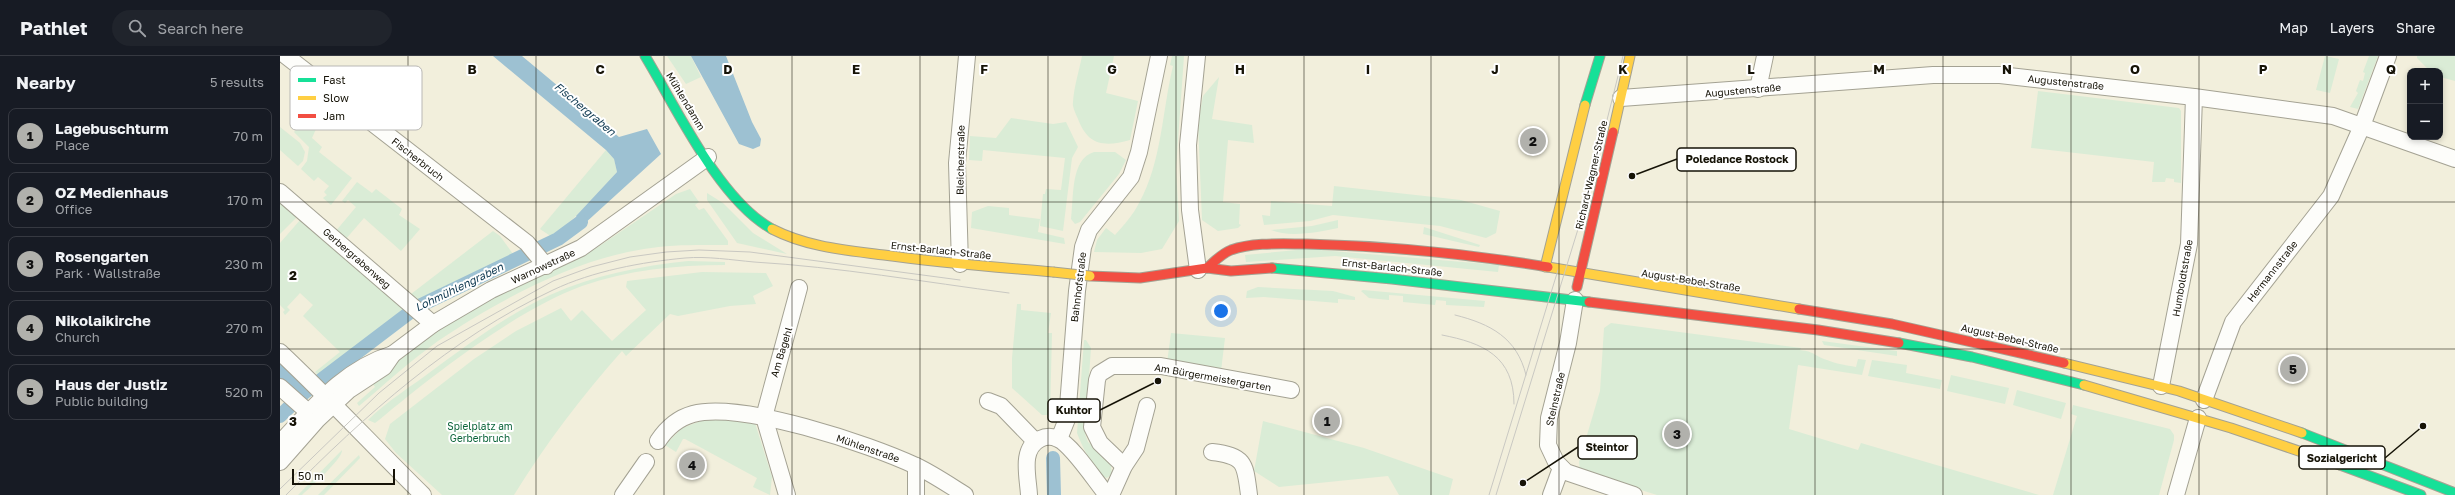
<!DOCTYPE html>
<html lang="en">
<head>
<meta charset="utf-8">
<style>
	:root { --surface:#171b24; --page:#20242c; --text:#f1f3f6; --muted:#9ea1a6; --line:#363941; --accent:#b1b1ac }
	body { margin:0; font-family:"Golos Text",sans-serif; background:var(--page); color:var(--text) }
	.controls { position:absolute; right:12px; top:12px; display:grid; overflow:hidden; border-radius:8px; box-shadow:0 2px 6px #0003 }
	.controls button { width:36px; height:36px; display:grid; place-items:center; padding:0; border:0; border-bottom:1px solid var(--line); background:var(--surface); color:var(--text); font:20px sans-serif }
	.scale { position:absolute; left:12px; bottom:10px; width:103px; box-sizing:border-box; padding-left:4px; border:2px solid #161307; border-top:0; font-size:11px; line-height:14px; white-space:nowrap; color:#161307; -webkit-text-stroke:3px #fff; paint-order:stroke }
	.you { position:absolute; left:941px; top:255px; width:14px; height:14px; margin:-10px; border:3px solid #fff; border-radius:50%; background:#1a73e8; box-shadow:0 0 0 6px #1a73e833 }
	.badge { display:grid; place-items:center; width:26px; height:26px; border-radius:50%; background:var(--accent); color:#111; font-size:13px; font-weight:700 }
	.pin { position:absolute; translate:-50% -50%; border:2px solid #fff; box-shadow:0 1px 4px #0006 }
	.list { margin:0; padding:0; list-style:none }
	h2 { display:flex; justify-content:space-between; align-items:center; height:52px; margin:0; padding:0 16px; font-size:17px }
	h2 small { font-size:13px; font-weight:400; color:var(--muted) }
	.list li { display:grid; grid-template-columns:26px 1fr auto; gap:12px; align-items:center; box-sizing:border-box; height:56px; margin:0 8px 8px; padding:0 8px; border:1px solid var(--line); border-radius:8px }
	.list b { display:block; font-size:15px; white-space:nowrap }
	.list p { margin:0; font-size:13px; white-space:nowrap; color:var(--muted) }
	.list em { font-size:13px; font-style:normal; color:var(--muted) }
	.icon { flex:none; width:22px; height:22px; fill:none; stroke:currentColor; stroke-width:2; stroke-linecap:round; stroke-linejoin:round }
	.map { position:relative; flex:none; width:2175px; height:439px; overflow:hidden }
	header { display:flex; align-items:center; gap:24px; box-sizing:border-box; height:56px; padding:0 20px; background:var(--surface); border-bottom:1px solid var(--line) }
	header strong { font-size:19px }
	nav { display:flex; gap:22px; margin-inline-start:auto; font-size:14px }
	.search { width:280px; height:36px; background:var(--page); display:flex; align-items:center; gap:10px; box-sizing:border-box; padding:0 14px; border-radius:22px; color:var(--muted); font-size:15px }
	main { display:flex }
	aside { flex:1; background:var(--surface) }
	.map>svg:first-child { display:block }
</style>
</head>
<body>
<header>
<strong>Pathlet</strong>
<div class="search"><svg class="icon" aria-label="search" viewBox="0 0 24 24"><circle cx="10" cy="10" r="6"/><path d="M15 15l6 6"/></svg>Search here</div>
<nav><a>Map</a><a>Layers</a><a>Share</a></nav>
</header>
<main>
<aside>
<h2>Nearby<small>5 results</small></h2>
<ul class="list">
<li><span class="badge">1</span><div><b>Lagebuschturm</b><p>Place</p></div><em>70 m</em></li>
<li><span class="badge">2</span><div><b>OZ Medienhaus</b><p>Office</p></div><em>170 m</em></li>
<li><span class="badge">3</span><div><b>Rosengarten</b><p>Park · Wallstraße</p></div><em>230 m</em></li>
<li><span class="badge">4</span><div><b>Nikolaikirche</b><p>Church</p></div><em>270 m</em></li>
<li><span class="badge">5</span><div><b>Haus der Justiz</b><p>Public building</p></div><em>520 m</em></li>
</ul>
</aside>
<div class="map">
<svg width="2175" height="439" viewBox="0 0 2175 439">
	<rect width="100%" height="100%" fill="#f2efdc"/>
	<g fill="#daecd6">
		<path d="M 387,0 L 411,0 L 421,21 L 406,28 Z"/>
		<path d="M 802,0 L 834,0 L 826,37 L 858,45 L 850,84 C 825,91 808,90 798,63 C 796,58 792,51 793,46 C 794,31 799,15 802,0 Z"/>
		<path d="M 892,0 L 904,0 L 896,113 L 899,165 L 882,193 L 861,197 L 814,196 L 817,184 L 826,172 L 835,179 C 844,169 853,159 859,147 C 882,106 882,55 893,10 L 890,9 Z"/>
		<path d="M 2045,0 L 2059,3 L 2050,37 L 2036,34 Z"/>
		<path d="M 2089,0 L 2098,0 L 2078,53 L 2070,51 L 2078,37 L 2076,35 L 2080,24 L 2083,25 L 2085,17 L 2083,16 Z"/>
		<path d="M 2137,0 L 2175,0 L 2175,25 L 2160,21 L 2160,15 L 2150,15 L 2137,2 Z"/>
		<path d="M 939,21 L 932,63 L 972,69 L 974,87 L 948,84 L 943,146 L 960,148 L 959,168 L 961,169 L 958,172 L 938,175 L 922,164 L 918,67 L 923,40 Z"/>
		<path d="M 1758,35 L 1899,52 L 1901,55 L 1901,127 L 1894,126 L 1894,123 L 1886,122 L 1885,126 L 1872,126 L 1874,106 L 1751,92 Z"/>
		<path d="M 731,62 L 773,68 L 786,66 L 798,91 L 792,102 L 783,175 L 760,170 L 763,138 L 765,138 L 766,133 L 781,134 L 785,102 L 703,94 L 702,105 L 689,104 L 690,80 L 716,82 Z"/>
		<path d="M 24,64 L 36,73 L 32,82 L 42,91 L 39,96 L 72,122 L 51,149 L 43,142 L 47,139 L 44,136 L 49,130 L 38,121 L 34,125 L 21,113 L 27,105 L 29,91 L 14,76 Z"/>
		<path d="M 0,71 L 20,87 L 25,96 L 23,105 L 18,110 L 0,94 Z"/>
		<path d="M 326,94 L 334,103 L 337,116 L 296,160 L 272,181 L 260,173 Z"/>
		<path d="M 814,96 L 835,96 L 846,104 L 839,118 L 800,166 L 795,168 L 791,163 C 794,142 790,103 814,96 Z"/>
		<path d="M 77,126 L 92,137 L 96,133 L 122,153 L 119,159 L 140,173 L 121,195 L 84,162 L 65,184 L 55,176 L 76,151 L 68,144 L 65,147 L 62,145 Z"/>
		<path d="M 1054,130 L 1181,144 L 1220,155 L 1216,177 L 1206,182 L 1160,170 L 1053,159 L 1030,165 L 984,169 L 982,159 L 990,160 L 991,145 L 1052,150 Z"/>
		<path d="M 410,133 L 419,146 L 415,149 L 419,154 L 424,152 L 448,185 L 448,189 C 420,189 391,188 364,193 C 293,204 217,245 158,285 C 130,305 105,328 79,350 L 77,347 L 95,331 L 91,325 L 160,273 L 200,248 L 318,191 L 396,138 Z"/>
		<path d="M 427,137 L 443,147 L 473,177 L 507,198 L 457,187 L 427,144 Z"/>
		<path d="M 0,144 L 18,160 L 0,178 Z"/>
		<path d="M 708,150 L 729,152 L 729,159 L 760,163 L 758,176 L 784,182 L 785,188 L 691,172 L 692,156 Z"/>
		<path d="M 21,163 L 126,254 L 78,288 L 39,320 L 35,316 L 60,296 L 23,260 L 33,249 L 20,237 L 7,251 L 10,254 L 5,259 L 3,256 L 5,254 L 0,249 L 0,187 Z"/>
		<path d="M 1058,164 L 1058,172 C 1039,176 1010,182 991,174 L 1032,170 Z"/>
		<path d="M 1144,171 L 1200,189 L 1199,191 L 1143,178 Z"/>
		<path d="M 213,175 L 220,180 L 233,198 L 140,246 L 131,238 Z"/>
		<path d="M 1028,193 L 1219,209 L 1218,216 L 1055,200 L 966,206 L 965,199 Z"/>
		<path d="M 408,205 L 445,206 L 445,209 C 396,209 348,214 302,230 C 236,254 153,319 99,364 L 95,367 L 88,364 C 107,345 132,330 153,314 C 189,288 230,257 270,239 C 314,219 361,210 408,205 Z"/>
		<path d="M 422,216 L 486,217 L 493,230 L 473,240 L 476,248 L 450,250 L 398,260 L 390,258 L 346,300 L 342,295 C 302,340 266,387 234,439 L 162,439 L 116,397 L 105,383 L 110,368 L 194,303 L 236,275 L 281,252 L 291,265 L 302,254 L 332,285 L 366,254 L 346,231 L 347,225 Z"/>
		<path d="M 978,231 L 1053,235 L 1075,241 L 1075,244 L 1058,243 L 1058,247 L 984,241 L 966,242 L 967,235 Z"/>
		<path d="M 1083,234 L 1205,245 L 1204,251 L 1166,249 L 1166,245 L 1156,244 L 1155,249 L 1123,246 L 1123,240 L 1109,239 L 1109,244 L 1089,242 L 1081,235 Z"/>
		<path d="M 737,248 L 741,248 L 741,254 L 771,257 L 768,277 L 772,277 L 770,359 L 762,359 L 732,332 L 732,302 Z"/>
		<path d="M 1331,267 L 1521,292 L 1520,294 C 1536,296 1534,300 1547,304 C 1556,308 1566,309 1576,311 L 1578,303 L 1586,304 L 1582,319 L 1518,309 L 1509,373 L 1578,394 L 1581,387 L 1759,439 L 1377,439 L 1300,415 L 1299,406 L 1320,335 L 1324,272 Z"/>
		<path d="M 891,277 L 945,282 L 941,315 L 887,307 Z"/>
		<path d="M 804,284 L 806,284 L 811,292 L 805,378 L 808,386 L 833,408 L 831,411 L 832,418 L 827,422 C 816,420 801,388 797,377 Z"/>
		<path d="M 1542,285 L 1617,295 L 1617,300 L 1544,289 Z"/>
		<path d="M 1592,304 L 1627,309 L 1626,317 L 1662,324 L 1660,333 L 1588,320 Z"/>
		<path d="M 1671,319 L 1729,332 L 1725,348 L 1667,335 Z"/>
		<path d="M 1737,334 L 1786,347 L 1781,363 L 1733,349 Z"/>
		<path d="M 1793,349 L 1890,373 L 1894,379 L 1894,384 L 1879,439 L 1773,439 L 1797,360 L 1791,358 Z"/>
		<path d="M 432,361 L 475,367 L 492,421 L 490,439 L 473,431 L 477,422 L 405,383 L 403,383 L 396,396 L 385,389 L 402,372 Z"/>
		<path d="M 983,365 L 1084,392 L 1173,423 L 1169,439 L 1119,439 L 1108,420 L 999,431 L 974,415 Z"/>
		<path d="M 62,394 C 63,403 30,431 22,439 L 18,439 Z"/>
		<path d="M 79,399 L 80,402 L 44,439 L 38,439 Z"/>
	</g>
	<g fill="#9dc1d2">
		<path d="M 213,0 L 242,0 L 339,81 L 367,73 L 381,98 L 303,169 L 296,160 L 337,116 L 334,103 L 326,94 Z"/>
		<path d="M 411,0 L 446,0 L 472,66 L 481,83 L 480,90 L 473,93 L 459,88 Z"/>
	</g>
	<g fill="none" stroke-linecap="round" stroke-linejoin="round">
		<g stroke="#9dc1d2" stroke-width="14">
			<path d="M 0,313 L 25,336"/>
			<path d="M 0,360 L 25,336 L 137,251 L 278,183 L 301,166"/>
			<path d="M 773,402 L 774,439"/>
		</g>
		<g stroke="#a4a293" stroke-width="18">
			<g id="street">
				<path d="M 6,0 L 247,187 L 266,210"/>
				<path d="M 917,0 L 908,89 L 910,154 L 918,214"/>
				<path d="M 1478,33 L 1485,0"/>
				<path d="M 1341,42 L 1653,19 L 1720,19 L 1914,41 L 2053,60 L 2175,103"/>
				<path d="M 0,136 L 153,268"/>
				<path d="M 680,208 L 677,107 L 687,0"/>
				<path d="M 1295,244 L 1288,287 L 1269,362 L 1268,389 L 1276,406 L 1286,416 L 1354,439"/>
				<path d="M 0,296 C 49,342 95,392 143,439"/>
				<path d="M 1881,330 L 1909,188 L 1914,41"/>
				<path d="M 0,331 L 36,363"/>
				<path d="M 1924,344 L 1953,266 L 2051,140 L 2082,70 L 2108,0"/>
				<path d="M 708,345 L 721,350 L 755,385"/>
				<path d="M 779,383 L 787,363 L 797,235 L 803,191 L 809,174 L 851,121 L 859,96 L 879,0"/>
				<path d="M 378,385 C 386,373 398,362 413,358 C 461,345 589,388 636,410 C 653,418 669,429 685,439"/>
				<path d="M 0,387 C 34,351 64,313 113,298"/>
				<path d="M 932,396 C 966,400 965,408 969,439"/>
				<path d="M 0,406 L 37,364 L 69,334 L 104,311 L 113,298 L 153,268 L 211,234 L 301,192 L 428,101"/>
				<path d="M 636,410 L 636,439"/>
				<path d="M 844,410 L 820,387 L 812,371 L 817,324 L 819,318 L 832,310 L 881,310 L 1011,334"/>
				<path d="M 343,439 L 366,406"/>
				<path d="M 507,439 L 484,361 L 519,232"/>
				<path d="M 749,439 C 748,420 740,393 760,383 C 766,380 772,380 778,383 C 792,389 816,426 827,439"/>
				<path d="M 831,439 L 844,410 L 856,392 L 867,350"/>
				<path d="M 1271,439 L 1281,412"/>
				<path d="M 1896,439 L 1918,362"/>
			</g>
		</g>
		<g stroke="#a4a293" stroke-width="11">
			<g id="fast">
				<path d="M 365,0 C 396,51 439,144 492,173"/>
				<path d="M 1305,49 L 1320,0"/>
				<path d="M 992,212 L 1112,223 L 1309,246"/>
				<path d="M 1619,287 L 1692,301 L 1804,329"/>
				<path d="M 2022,377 L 2175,437"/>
				<path d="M 2060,409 L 2141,439"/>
			</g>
		</g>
		<g stroke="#a4a293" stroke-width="11">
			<g id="slow">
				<path d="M 1333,76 L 1350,0"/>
				<path d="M 492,173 C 527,191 565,194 604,199 C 660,207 716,211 773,216"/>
				<path d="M 1265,211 L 1305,49"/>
				<path d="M 1268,211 L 1519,253"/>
				<path d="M 1784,307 L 1899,335 L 2022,377"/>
				<path d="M 1804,329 L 1951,372 L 2060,409"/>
			</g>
		</g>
		<g stroke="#a4a293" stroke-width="11">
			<g id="jam">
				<path d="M 927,212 C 935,205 941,198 951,194 C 974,186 1003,188 1027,188 C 1107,190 1189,198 1268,211"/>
				<path d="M 810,220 L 860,222 L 927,212 L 951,215 L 992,212"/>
				<path d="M 1297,231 L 1333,76"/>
				<path d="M 1309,246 L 1538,274 L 1619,287"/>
				<path d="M 1519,253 L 1612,268 L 1784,307"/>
			</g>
		</g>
		<use href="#street" stroke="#fdfdfa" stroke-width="16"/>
		<use href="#fast" stroke="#16e098" stroke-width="9"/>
		<use href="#slow" stroke="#ffcf43" stroke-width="9"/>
		<use href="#jam" stroke="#f24e42" stroke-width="9"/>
		<g stroke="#c9c8c2" stroke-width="1">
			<path d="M 1175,259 C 1211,268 1237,282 1246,319"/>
			<path d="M 1162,279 C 1203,287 1234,300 1234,348"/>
			<path d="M 0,433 L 99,337 L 157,290 L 273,225 L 311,211 L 350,201 L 386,196 L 419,194 L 470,196 L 680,224"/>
			<path d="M 6,439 C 85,359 171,282 273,234 C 313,215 362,206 405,202 C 427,200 452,204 474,206 C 559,211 644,226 729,237"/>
			<path d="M 1209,439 L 1278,214"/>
			<path d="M 1216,439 L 1307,144 L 1343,0"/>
		</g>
		<g stroke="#a4a293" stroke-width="11" stroke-linecap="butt">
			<path id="slow-bridge" d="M 773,216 L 810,220"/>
		</g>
		<use href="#slow-bridge" stroke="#ffcf43" stroke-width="9"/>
	</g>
	<path fill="none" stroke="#161307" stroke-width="1" stroke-opacity="0.55" d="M 128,0 L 128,439M 256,0 L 256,439M 384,0 L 384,439M 512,0 L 512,439M 640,0 L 640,439M 768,0 L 768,439M 896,0 L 896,439M 1024,0 L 1024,439M 1151,0 L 1151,439M 1279,0 L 1279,439M 1407,0 L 1407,439M 1535,0 L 1535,439M 1663,0 L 1663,439M 1791,0 L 1791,439M 1919,0 L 1919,439M 2047,0 L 2047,439M 0,146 L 2175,146M 0,293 L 2175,293"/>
	<g text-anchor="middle" stroke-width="4" stroke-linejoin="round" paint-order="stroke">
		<g font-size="10" fill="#161307" stroke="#fff">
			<text transform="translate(1786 26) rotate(6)" y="4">Augustenstraße</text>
			<text transform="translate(1463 34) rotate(-5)" y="4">Augustenstraße</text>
			<text transform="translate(406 45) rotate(59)" y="4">Mühlendamm</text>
			<text transform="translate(138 103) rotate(38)" y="4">Fischerbruch</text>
			<text transform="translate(680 104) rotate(-89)" y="4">Bleicherstraße</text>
			<text transform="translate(1311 119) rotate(-77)" y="4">Richard-Wagner-Straße</text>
			<text transform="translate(661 194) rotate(6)" y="4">Ernst-Barlach-Straße</text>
			<text transform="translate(77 202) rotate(41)" y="4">Gerbergrabenweg</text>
			<text transform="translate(263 210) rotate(-25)" y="4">Warnowstraße</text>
			<text transform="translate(1112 211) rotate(6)" y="4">Ernst-Barlach-Straße</text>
			<text transform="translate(1992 215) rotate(-52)" y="4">Hermannstraße</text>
			<text transform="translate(1902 222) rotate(-80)" y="4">Humboldtstraße</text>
			<text transform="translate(1411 224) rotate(9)" y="4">August-Bebel-Straße</text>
			<text transform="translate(798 231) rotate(-83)" y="4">Bahnhofstraße</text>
			<text transform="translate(1730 282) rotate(13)" y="4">August-Bebel-Straße</text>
			<text transform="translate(501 296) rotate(-73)" y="4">Am Bagehl</text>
			<text transform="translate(933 321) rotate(10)" y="4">Am Bürgermeistergarten</text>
			<text transform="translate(1275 343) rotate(-77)" y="4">Steinstraße</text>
			<text transform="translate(588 392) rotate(19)" y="4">Mühlenstraße</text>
		</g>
		<g font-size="10" fill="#0e663c" stroke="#fff">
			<text x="200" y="374">Spielplatz am<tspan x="200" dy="12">Gerberbruch</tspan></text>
		</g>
		<g font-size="11" font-style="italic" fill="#0b364e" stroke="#fff">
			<text transform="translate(305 53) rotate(40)" y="4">Fischergraben</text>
			<text transform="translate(179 231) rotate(-26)" y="4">Lohmühlengraben</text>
		</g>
	</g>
	<rect x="10" y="10" width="132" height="64" rx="6" fill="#fff" stroke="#b9b8b5" stroke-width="1"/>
	<rect x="18" y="22" width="18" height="4" fill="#16e098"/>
	<rect x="18" y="40" width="18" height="4" fill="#ffcf43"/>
	<rect x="18" y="58" width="18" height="4" fill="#f24e42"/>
	<g font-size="11" fill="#161307">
		<text x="43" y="28">Fast</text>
		<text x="43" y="46">Slow</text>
		<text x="43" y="64">Jam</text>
	</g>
	<g font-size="13" text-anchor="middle" font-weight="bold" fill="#161307" stroke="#fff" stroke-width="4" stroke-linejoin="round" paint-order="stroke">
		<text x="192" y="18">B</text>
		<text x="320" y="18">C</text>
		<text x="448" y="18">D</text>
		<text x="576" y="18">E</text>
		<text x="704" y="18">F</text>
		<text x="832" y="18">G</text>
		<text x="960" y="18">H</text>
		<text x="1088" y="18">I</text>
		<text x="1215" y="18">J</text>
		<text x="1343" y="18">K</text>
		<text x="1471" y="18">L</text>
		<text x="1599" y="18">M</text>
		<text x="1727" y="18">N</text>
		<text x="1855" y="18">O</text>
		<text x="1983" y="18">P</text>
		<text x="2111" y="18">Q</text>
		<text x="13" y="224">2</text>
		<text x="13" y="370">3</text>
	</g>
	<path fill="none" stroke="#161307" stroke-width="1.5" d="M1352 120L1397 103M878 325L820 354M1243 427L1298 391M2143 370L2105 402"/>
	<g fill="#161307" stroke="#fff" stroke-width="1.5">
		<circle cx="1352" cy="120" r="4"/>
		<circle cx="878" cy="325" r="4"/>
		<circle cx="1243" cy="427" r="4"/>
		<circle cx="2143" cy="370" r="4"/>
	</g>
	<g fill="#fff" stroke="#161307" stroke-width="1.5">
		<rect x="1397" y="92" width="119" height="23" rx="4"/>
		<rect x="768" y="343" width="52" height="23" rx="4"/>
		<rect x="1298" y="380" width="59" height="23" rx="4"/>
		<rect x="2019" y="390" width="86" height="23" rx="4"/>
	</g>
	<g font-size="11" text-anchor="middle" font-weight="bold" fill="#161307">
		<text x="1457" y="107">Poledance Rostock</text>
		<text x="794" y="358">Kuhtor</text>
		<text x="1327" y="395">Steintor</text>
		<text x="2062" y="406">Sozialgericht</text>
	</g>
</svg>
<div class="controls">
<button>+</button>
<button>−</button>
</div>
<div class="scale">50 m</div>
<div class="you"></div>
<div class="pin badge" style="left:1047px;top:365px">1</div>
<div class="pin badge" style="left:1253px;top:85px">2</div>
<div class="pin badge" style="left:1397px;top:378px">3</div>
<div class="pin badge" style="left:412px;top:409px">4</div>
<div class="pin badge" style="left:2013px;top:313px">5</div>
</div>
</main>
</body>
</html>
